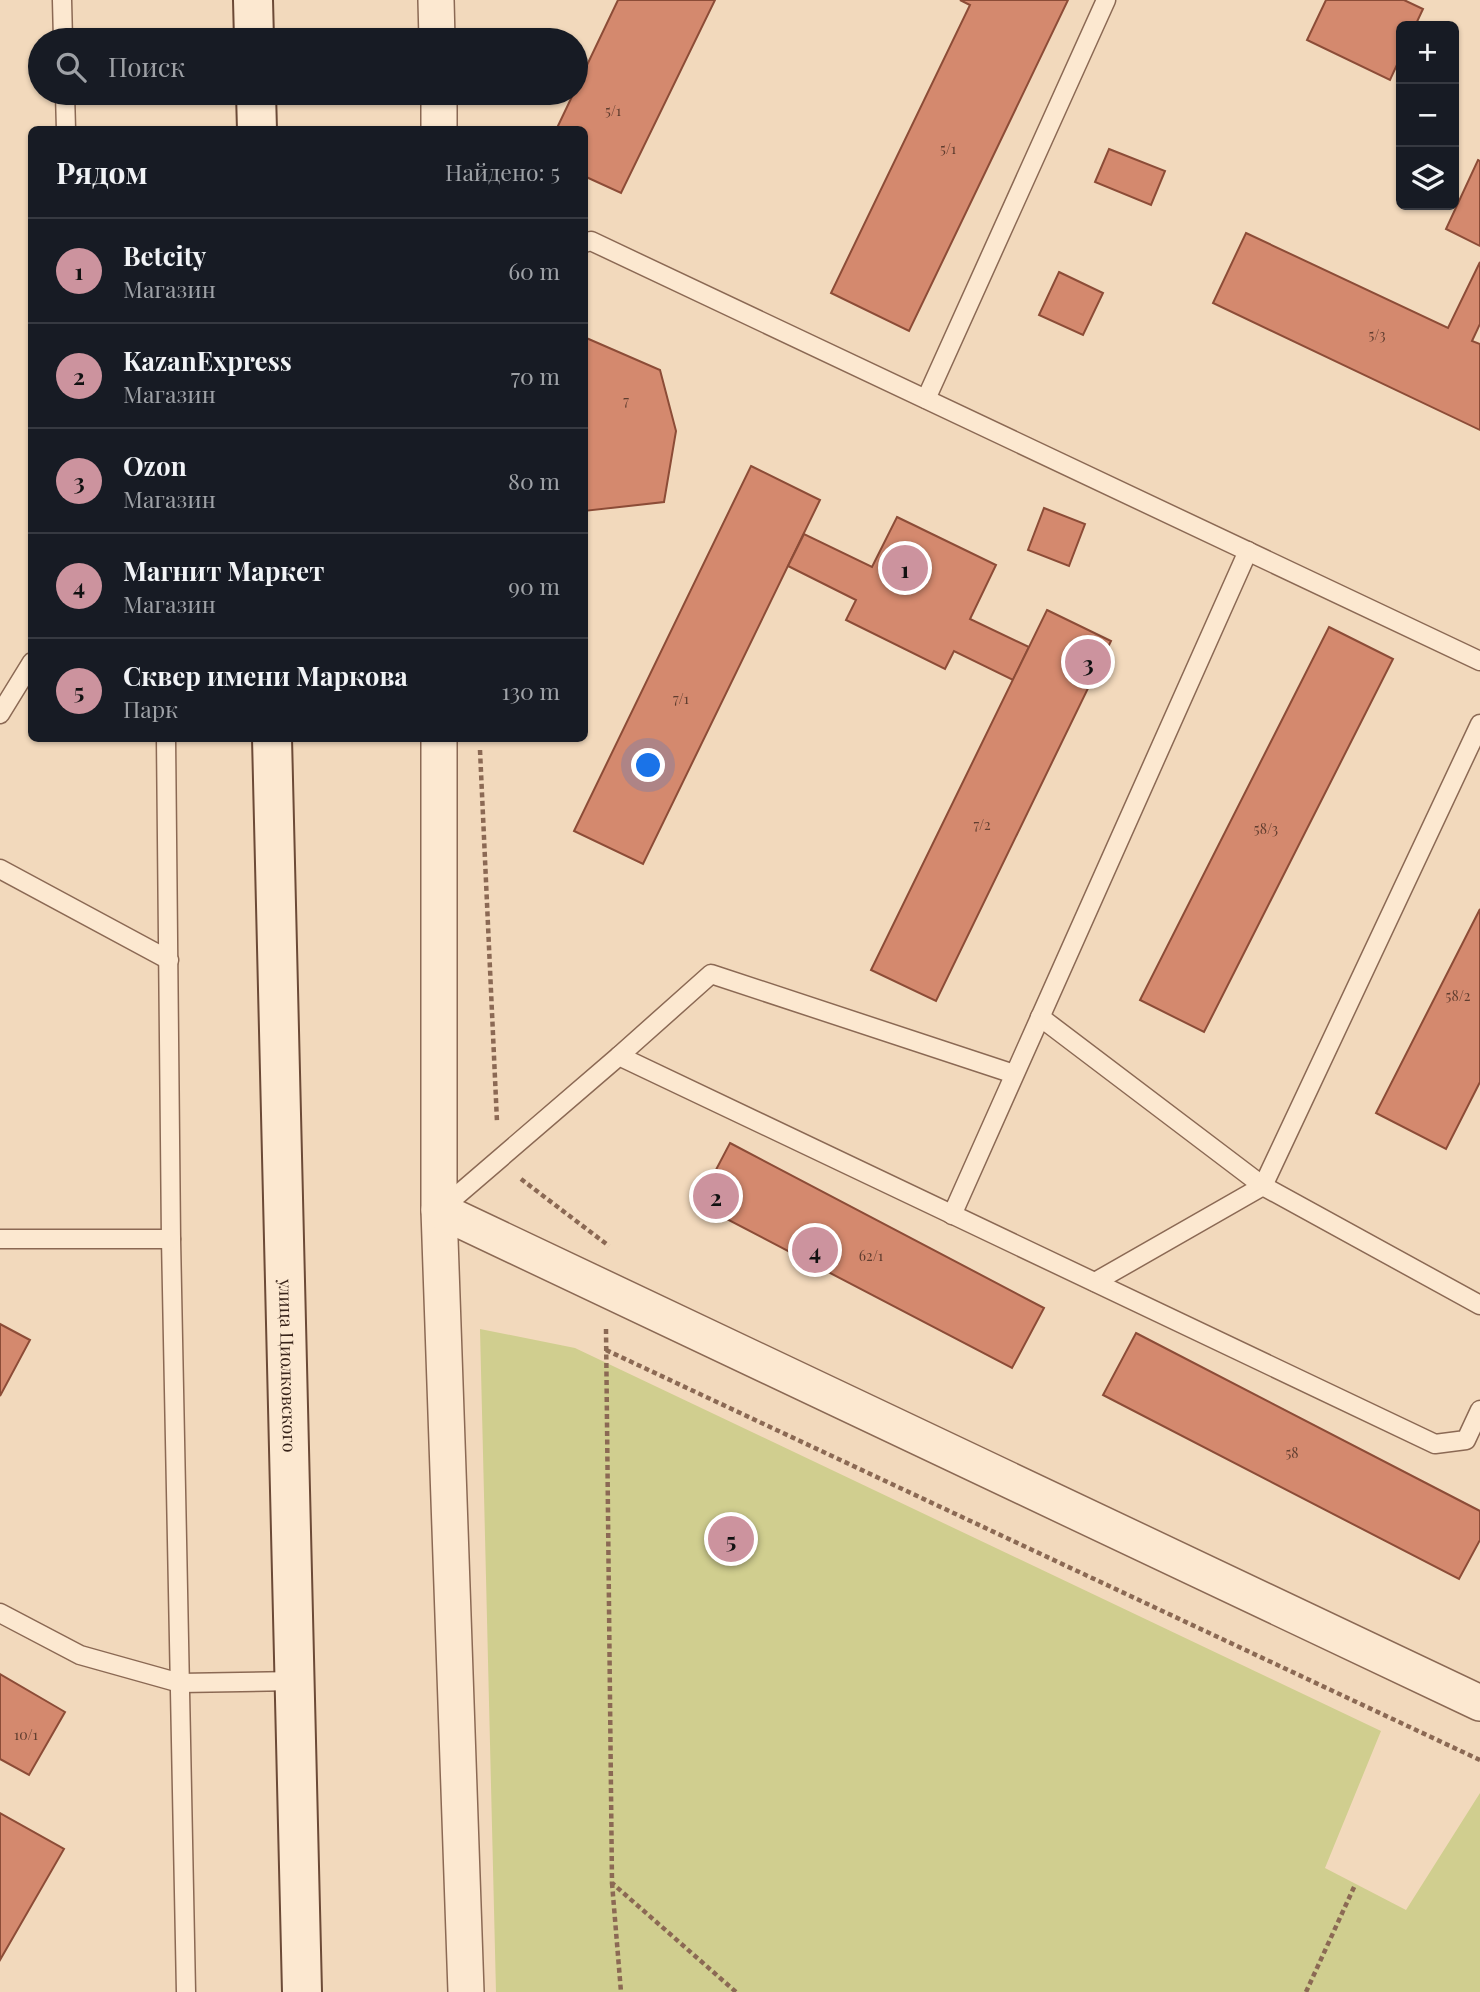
<!DOCTYPE html>
<html lang="ru">
<head>
<meta charset="utf-8">
<style>
	:root { --surface:#171b24; --page:#242831; --text:#f1f3f6; --muted:#9ea1a6; --line:#363941; --accent:#cc939e }
	body { margin:0; font-family:"Playfair Display",serif; background:var(--page); color:var(--text) }
	.controls { position:absolute; right:21px; top:21px; display:grid; overflow:hidden; border-radius:10px; box-shadow:0 2px 5px #0004 }
	.controls button { width:63px; height:63px; display:grid; place-items:center; padding:0; border:0; border-bottom:2px solid var(--line); background:var(--surface); color:var(--text); font:35px sans-serif }
	.you { position:absolute; left:649px; top:766px; width:24px; height:24px; margin:-18px; border:5px solid #fff; border-radius:50%; background:#1a73e8; box-shadow:0 0 0 10px #1a73e833 }
	.badge { display:grid; place-items:center; width:46px; height:46px; border-radius:50%; background:var(--accent); color:#111; font-size:23px; font-weight:700 }
	.pin { position:absolute; translate:-50% -50%; border:4px solid #fff; box-shadow:0 2px 7px #0006 }
	.list { margin:0; padding:0; list-style:none }
	h2 { display:flex; justify-content:space-between; align-items:center; height:91px; margin:0; padding:0 28px; font-size:30px }
	h2 small { font-size:23px; font-weight:400; color:var(--muted) }
	.list li { display:grid; grid-template-columns:46px 1fr auto; gap:21px; align-items:center; box-sizing:border-box; height:105px; padding:0 28px; border-top:2px solid var(--line) }
	.list b { display:block; font-size:26px; white-space:nowrap }
	.list p { margin:0; font-size:23px; white-space:nowrap; color:var(--muted) }
	.list em { font-size:23px; font-style:normal; color:var(--muted) }
	.icon { flex:none; width:38px; height:38px; fill:none; stroke:currentColor; stroke-width:2; stroke-linecap:round; stroke-linejoin:round }
	.map { position:relative; flex:none; width:1480px; height:1992px; overflow:hidden }
	.search { position:absolute; background:var(--surface); box-shadow:0 2px 5px #0004; left:28px; top:28px; width:560px; height:77px; display:flex; align-items:center; gap:18px; box-sizing:border-box; padding:0 24px; border-radius:38px; color:var(--muted); font-size:26px }
	.panel { position:absolute; background:var(--surface); box-shadow:0 2px 5px #0004; left:28px; top:126px; width:560px; height:616px; border-radius:10px }
	.map>svg:first-child { display:block }
</style>
</head>
<body>
<div class="map">
<svg width="1480" height="1992" viewBox="0 0 1480 1992">
	<rect width="100%" height="100%" fill="#f2d9bc"/>
	<path fill="#d0ce8f" d="M 480,1329 L 575,1348 L 1381,1731 L 1325,1868 L 1406,1910 L 1480,1793 L 1480,1992 L 496,1992 Z"/>
	<g fill="#d4896e" stroke="#8c4c37" stroke-width="2">
		<path d="M 618,0 L 715,0 L 621,193 L 584,176 L 584,130 L 556,130 Z"/>
		<path d="M 960,0 L 1068,0 L 909,331 L 831,293 L 970,5 Z"/>
		<path d="M 1326,0 L 1404,0 L 1423,9 L 1415,26 L 1401,26 L 1401,56 L 1390,80 L 1307,40 Z"/>
		<path d="M 1109,149 L 1165,171 L 1151,205 L 1095,182 Z"/>
		<path d="M 1478,160 L 1480,161 L 1480,246 L 1446,229 Z"/>
		<path d="M 1246,233 L 1448,328 L 1480,262 L 1480,324 L 1472,341 L 1480,344 L 1480,430 L 1213,303 Z"/>
		<path d="M 1059,272 L 1103,293 L 1083,335 L 1039,315 Z"/>
		<path d="M 584,337 L 660,370 L 676,431 L 664,502 L 584,511 Z"/>
		<path d="M 751,466 L 820,500 L 643,864 L 574,831 Z"/>
		<path d="M 1044,508 L 1085,524 L 1069,566 L 1028,550 Z"/>
		<path d="M 897,517 L 996,565 L 970,619 L 1029,647 L 1013,680 L 954,651 L 945,669 L 846,620 L 856,600 L 788,566 L 804,534 L 872,567 Z"/>
		<path d="M 1047,610 L 1111,641 L 936,1001 L 871,970 Z"/>
		<path d="M 1329,627 L 1393,659 L 1204,1032 L 1140,1000 Z"/>
		<path d="M 1480,909 L 1480,1082 L 1446,1149 L 1376,1113 Z"/>
		<path d="M 730,1143 L 1044,1308 L 1012,1368 L 698,1204 Z"/>
		<path d="M 0,1324 L 30,1340 L 0,1396 Z"/>
		<path d="M 1136,1333 L 1480,1511 L 1480,1540 L 1459,1579 L 1103,1395 Z"/>
		<path d="M 0,1674 L 65,1712 L 29,1775 L 0,1759 Z"/>
		<path d="M 0,1813 L 64,1849 L 0,1960 Z"/>
	</g>
	<g fill="none" stroke-linecap="round" stroke-linejoin="round">
		<g stroke="#8b6954" stroke-width="21">
			<g id="service">
				<path d="M 62,0 L 63,40"/>
				<path d="M 65,93 L 66,130"/>
				<path d="M 584,243 L 591,241 L 1480,661"/>
				<path d="M 926,399 L 1106,0"/>
				<path d="M 0,714 L 32,662"/>
				<path d="M 166,738 L 171,1239 L 186,1992"/>
				<path d="M 0,869 L 169,960"/>
				<path d="M 1040,1017 L 1263,1186 L 1480,1305"/>
				<path d="M 619,1056 L 711,974 L 1014,1074"/>
				<path d="M 440,1210 L 619,1056 L 1435,1444 L 1466,1440 L 1480,1410"/>
				<path d="M 952,1215 L 1248,551"/>
				<path d="M 0,1239 L 171,1239"/>
				<path d="M 1095,1282 L 1263,1186 L 1480,724"/>
				<path d="M 0,1613 L 80,1655 L 180,1683 L 295,1681"/>
			</g>
		</g>
		<g stroke="#8b6954" stroke-width="38">
			<g id="minor">
				<path d="M 436,0 L 437,40"/>
				<path d="M 439,93 L 439,130"/>
				<path d="M 439,738 L 439,1210 L 466,1992"/>
				<path d="M 439,1210 L 1480,1703"/>
			</g>
		</g>
		<g stroke="#6c4a37" stroke-width="42">
			<g id="secondary">
				<path d="M 253,0 L 254,40"/>
				<path d="M 256,93 L 257,130"/>
				<path id="s1" d="M 272,738 L 302,1992"/>
			</g>
		</g>
		<g stroke="#8b6954" stroke-width="4.5" stroke-dasharray="5 3.5" stroke-linecap="butt">
			<path d="M 480,750 L 497,1122"/>
			<path d="M 521,1179 L 609,1246"/>
			<path d="M 606,1329 L 612,1883 L 736,1992"/>
			<path d="M 606,1350 L 1480,1760"/>
			<path d="M 612,1883 L 621,1992"/>
			<path d="M 1306,1992 L 1355,1885"/>
		</g>
		<use href="#service" stroke="#fce8d0" stroke-width="18"/>
		<use href="#minor" stroke="#fce8d0" stroke-width="35"/>
		<use href="#secondary" stroke="#fce8d0" stroke-width="38"/>
	</g>
	<g text-anchor="middle" stroke-width="6" stroke-linejoin="round" paint-order="stroke">
		<g font-size="14" fill="#5f3d2f">
			<text x="613" y="116">5/1</text>
			<text x="948" y="154">5/1</text>
			<text x="1377" y="340">5/3</text>
			<text x="626" y="406">7</text>
			<text x="681" y="704">7/1</text>
			<text x="982" y="830">7/2</text>
			<text x="1266" y="834">58/3</text>
			<text x="1458" y="1001">58/2</text>
			<text x="871" y="1261">62/1</text>
			<text x="1292" y="1458">58</text>
			<text x="26" y="1740">10/1</text>
		</g>
		<g font-size="18" fill="#38241a" stroke="#f9e5cc">
			<text dy="6" stroke="none"><textPath href="#s1" startOffset="628">улица Циолковского</textPath></text>
		</g>
	</g>
</svg>
<div class="controls">
<button>+</button>
<button>−</button>
<button><svg class="icon" aria-label="layers" viewBox="0 0 24 24"><path d="M12 4l9 5-9 5-9-5zM3 14l9 5 9-5"/></svg></button>
</div>
<div class="you"></div>
<div class="pin badge" style="left:905px;top:568px">1</div>
<div class="pin badge" style="left:716px;top:1196px">2</div>
<div class="pin badge" style="left:1088px;top:662px">3</div>
<div class="pin badge" style="left:815px;top:1250px">4</div>
<div class="pin badge" style="left:731px;top:1539px">5</div>
<div class="search"><svg class="icon" aria-label="search" viewBox="0 0 24 24"><circle cx="10" cy="10" r="6"/><path d="M15 15l6 6"/></svg>Поиск</div>
<section class="panel">
<h2>Рядом<small>Найдено: 5</small></h2>
<ul class="list">
<li><span class="badge">1</span><div><b>Betcity</b><p>Магазин</p></div><em>60 m</em></li>
<li><span class="badge">2</span><div><b>KazanExpress</b><p>Магазин</p></div><em>70 m</em></li>
<li><span class="badge">3</span><div><b>Ozon</b><p>Магазин</p></div><em>80 m</em></li>
<li><span class="badge">4</span><div><b>Магнит Маркет</b><p>Магазин</p></div><em>90 m</em></li>
<li><span class="badge">5</span><div><b>Сквер имени Маркова</b><p>Парк</p></div><em>130 m</em></li>
</ul>
</section>
</div>
</body>
</html>
